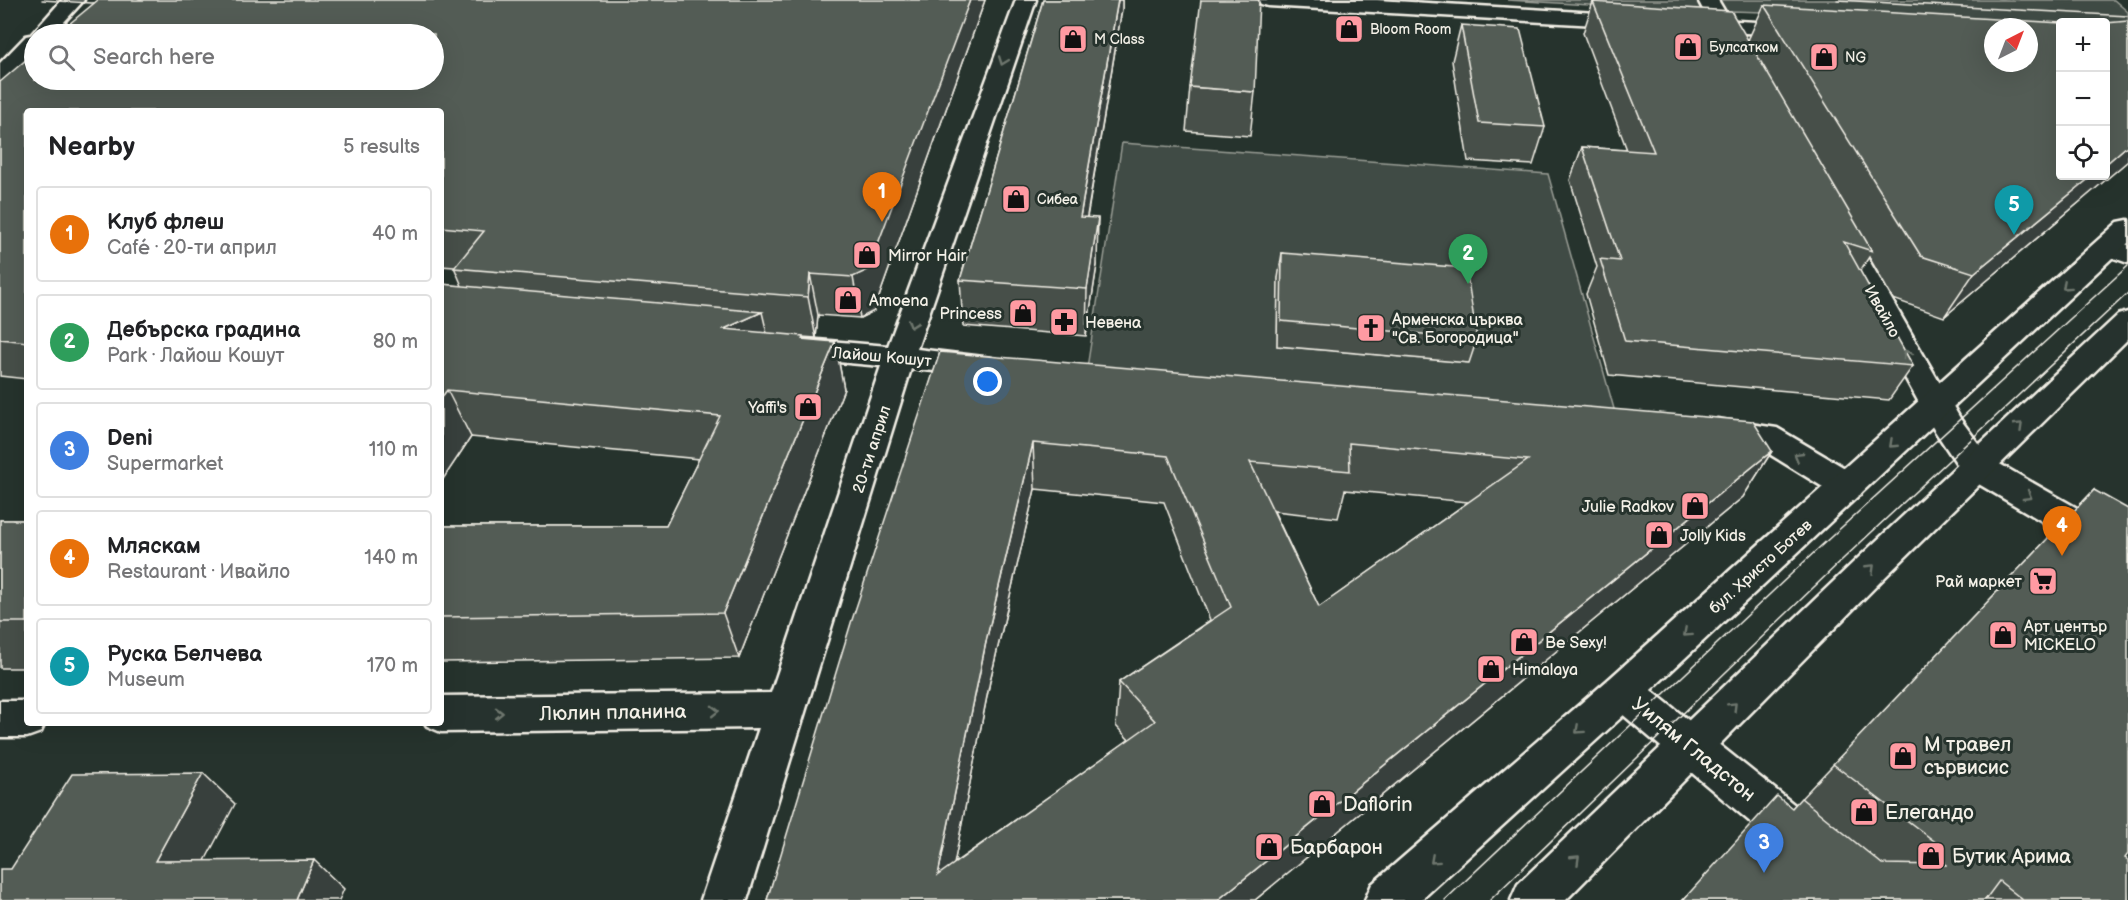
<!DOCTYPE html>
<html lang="en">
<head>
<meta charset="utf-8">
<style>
	:root { --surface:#fff; --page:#f6f6f6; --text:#202124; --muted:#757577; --line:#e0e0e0; --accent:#0f766e }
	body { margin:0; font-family:"Balsamiq Sans",sans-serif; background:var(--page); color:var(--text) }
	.controls { position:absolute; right:18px; top:18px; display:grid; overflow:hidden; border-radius:6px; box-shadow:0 6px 24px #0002 }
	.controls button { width:54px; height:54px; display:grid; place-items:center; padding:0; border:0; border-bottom:2px solid var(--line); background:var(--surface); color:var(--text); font:30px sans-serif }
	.compass { position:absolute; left:1984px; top:18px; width:54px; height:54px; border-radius:50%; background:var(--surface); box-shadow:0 6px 24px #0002; rotate:42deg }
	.you { position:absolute; left:988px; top:382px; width:21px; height:21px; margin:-15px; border:4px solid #fff; border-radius:50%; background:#1a73e8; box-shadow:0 0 0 9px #1a73e833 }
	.badge { display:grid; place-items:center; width:39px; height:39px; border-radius:50%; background:var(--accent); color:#fff; font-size:20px; font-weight:700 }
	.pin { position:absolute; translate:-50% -50px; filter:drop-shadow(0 2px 3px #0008) }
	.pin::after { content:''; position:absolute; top:32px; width:21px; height:18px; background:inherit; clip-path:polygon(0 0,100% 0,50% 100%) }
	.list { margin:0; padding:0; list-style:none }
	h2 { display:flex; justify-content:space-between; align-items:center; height:78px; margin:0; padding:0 24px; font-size:26px }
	h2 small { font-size:20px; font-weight:400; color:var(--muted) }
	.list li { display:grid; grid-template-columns:39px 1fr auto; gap:18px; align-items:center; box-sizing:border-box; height:96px; margin:0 12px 12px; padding:0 12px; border:2px solid var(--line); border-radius:6px }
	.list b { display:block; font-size:22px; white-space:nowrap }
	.list p { margin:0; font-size:20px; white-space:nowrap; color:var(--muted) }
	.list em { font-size:20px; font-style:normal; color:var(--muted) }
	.icon { flex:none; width:33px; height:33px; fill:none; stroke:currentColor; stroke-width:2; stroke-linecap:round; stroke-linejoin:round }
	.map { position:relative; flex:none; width:2128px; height:900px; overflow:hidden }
	.search { position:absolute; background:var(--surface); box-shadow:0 6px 24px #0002; left:24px; top:24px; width:420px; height:66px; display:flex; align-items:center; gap:15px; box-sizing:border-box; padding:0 21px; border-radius:33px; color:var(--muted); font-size:22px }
	.panel { position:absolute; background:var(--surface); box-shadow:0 6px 24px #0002; left:24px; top:108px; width:420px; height:618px; border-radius:6px }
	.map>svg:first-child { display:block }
</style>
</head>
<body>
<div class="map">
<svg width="2128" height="900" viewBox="0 0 2128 900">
	<rect width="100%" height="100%" fill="#26332d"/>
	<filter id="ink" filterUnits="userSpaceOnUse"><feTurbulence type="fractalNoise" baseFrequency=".0167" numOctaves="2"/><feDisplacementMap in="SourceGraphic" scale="12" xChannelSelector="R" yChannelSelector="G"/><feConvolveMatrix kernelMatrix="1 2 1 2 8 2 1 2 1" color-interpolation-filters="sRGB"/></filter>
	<g filter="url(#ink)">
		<g fill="#414b45" stroke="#9a9e96" stroke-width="1.5" fill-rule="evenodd">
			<path d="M 1507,0 L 2114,0 L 2128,12 L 2128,31 L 2106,30 L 2106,22 L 2060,22 L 2060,28 L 1987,26 L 1939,18 L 1732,11 L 1733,14 Z"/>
			<path d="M 1122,143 L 1548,174 L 1616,416 L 1087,368 ZM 1278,278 L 1469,363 L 1277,346 Z"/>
		</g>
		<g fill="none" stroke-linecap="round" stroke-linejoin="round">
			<g stroke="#f4f1e8" stroke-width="5">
				<path id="pedestrian" d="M 1698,0 L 1718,0 L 1734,27 L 1731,32 L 1715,32 Z"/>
			</g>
			<g stroke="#f4f1e8" stroke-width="5">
				<g id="minor">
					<path d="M 1016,0 L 1036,0 L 917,349 L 992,358 L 996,365 L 992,372 L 981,375 L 911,369 L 747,900 L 701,900 L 759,728 L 441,732 L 427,726 L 425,723 L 441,723 L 441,696 L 771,693 L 881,366 L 794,358 L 783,355 L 779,348 L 783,341 L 794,338 L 888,346 Z"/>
					<path d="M 1258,0 L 1377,0 L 1631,15 L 1639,16 L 1642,21 L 1639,26 L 1631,27 L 1268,6 L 1261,4 Z"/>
					<path d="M 1698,19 L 1799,24 L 1807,25 L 1810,30 L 1807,35 L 1799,36 L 1690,30 L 1687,25 L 1690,20 Z"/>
					<path d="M 1838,223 L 1848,225 L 1852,231 L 1961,420 L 1989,458 L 2128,537 L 2128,568 L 2115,564 L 1965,476 L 1933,428 L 1824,231 L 1828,225 Z"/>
					<path d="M 2109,239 L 2128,245 L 2128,263 L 2099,253 L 2095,247 L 2099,241 Z"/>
					<path d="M 1717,419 L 1777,428 L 1860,477 L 1865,486 L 1860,495 L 1848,499 L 1836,495 L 1758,447 L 1706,439 L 1701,431 L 1706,423 Z"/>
					<path d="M 1623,674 L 1637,679 L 1816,822 L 1823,837 L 1816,852 L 1801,858 L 1786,852 L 1609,703 L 1603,691 L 1609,679 Z"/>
					<path d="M 0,701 L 27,701 L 27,723 L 45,723 L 41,732 L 27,737 L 0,737 Z"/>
				</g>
			</g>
			<g stroke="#f4f1e8" stroke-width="5">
				<g id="secondary">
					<path d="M 2128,220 L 2128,243 L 1637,703 L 1421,900 L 1365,900 L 1372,884 L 1609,679 L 2118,222 Z"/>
					<path d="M 2128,312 L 2128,339 L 1882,580 L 1566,900 L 1511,900 L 1518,884 L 1856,560 L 2118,315 Z"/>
				</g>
			</g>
			<g stroke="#f4f1e8" stroke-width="5">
				<path id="primary" d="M 62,0 L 84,0 L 53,34 L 34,34 L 34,53 L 8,81 L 0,83 L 0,63 L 26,36 L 31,35 Z"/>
			</g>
			<use href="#pedestrian" fill="#26332d" fill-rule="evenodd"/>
			<use href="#minor" fill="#26332d" fill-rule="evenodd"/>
			<use href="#secondary" fill="#26332d" fill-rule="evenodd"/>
			<use href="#primary" fill="#26332d" fill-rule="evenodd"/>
			<g stroke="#f4f1e8" stroke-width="1.5">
				<path d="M 42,0 L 91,3 L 144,0"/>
				<path d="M 1837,0 L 2128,16"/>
				<path d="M 1445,900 L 1821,546 L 2128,266"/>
				<path d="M 1490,900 L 1844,558 L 2128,293"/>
			</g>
		</g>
		<g fill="#474f49" stroke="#f4f1e8" stroke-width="1.5" fill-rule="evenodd">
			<path d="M 985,0 L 874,311 L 860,318 L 818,315 L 816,338 L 803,337 L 803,339 L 835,342 L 844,389 L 739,658 L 441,662 L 441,526 L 666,526 L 699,459 L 471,437 L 441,482 L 441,284 L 462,286 L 454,267 L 441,266 L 441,111 L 27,111 L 27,379 L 0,376 L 0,82 Z"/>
			<path d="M 1043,0 L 1122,0 L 1122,9 L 1087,218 L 1097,265 L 1086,336 L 963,326 L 960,280 Z"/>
			<path d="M 1593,2 L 1748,40 L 1764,5 L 2061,176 L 2128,21 L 2128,161 L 1944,317 L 1893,299 L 1869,257 L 1860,271 L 1913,366 L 1889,400 L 1609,375 L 1586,294 L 1597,267 L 1570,180 L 1582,147 L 1627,150 L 1583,33 Z"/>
			<path d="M 1461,25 L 1545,127 L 1533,165 L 1468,161 L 1452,61 Z"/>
			<path d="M 1190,87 L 1255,92 L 1250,136 L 1186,131 Z"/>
			<path d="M 1282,253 L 1477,339 L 1469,363 L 1277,346 L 1278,278 Z"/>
			<path d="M 940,352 L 1772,451 L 1743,497 L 1255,900 L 767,900 ZM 1035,489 L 1164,502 L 1210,620 L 1119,682 L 1116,726 L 1129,740 L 954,863 L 990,681 ZM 1345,490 L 1468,502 L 1319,607 L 1274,511 L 1338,518 Z"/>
			<path d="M 2094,490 L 2125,858 L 2128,900 L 1683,900 L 1792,808 Z"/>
			<rect x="0" y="520" width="27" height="148"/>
		</g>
		<g fill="#39403c" stroke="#f4f1e8" stroke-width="1.5">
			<path d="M 970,0 L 985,0 L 874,311 L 860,318 L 853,277 Z"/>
			<path d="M 1118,0 L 1122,0 L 1122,9 L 1079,263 L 1080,217 Z"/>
			<path d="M 2128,145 L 2128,161 L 1944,317 L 1974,273 L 2092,176 L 2106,176 L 2106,164 Z"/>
			<path d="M 1098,218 L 1097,265 L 1086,336 L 1087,289 Z"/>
			<path d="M 810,274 L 818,315 L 816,338 L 808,297 Z"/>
			<path d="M 762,312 L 773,359 L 724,329 Z"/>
			<path d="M 835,342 L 844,389 L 739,658 L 723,613 Z"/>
			<path d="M 447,390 L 471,437 L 441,482 L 441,398 Z"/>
			<path d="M 1033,443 L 1035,489 L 990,681 L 947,900 L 938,875 L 987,637 Z"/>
			<path d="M 1772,451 L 1743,497 L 1255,900 L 1218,900 Z"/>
			<path d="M 203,773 L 235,804 L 190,889 L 155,861 Z"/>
			<path d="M 314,860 L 344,889 L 339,900 L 297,900 Z"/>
		</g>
		<g fill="#525c55" stroke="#f4f1e8" stroke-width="1.5" fill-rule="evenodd">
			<path d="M 98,0 L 970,0 L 868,270 L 853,277 L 810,274 L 808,297 L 454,268 L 484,231 L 441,227 L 441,111 L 27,111 L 27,342 L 0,339 L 0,82 L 34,53 L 34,80 L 434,80 L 434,34 L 57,34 Z"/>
			<path d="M 1043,0 L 1118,0 L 1080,217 L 1098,218 L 1087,289 L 960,280 Z"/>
			<path d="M 1201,0 L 1259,0 L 1255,92 L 1190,87 Z"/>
			<path d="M 1593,2 L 1731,11 L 1872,251 L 1844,242 L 1913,366 L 1625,341 L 1600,259 L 1620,261 L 1582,147 L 1654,152 Z"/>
			<path d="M 1764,5 L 2061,23 L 2061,176 L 2092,176 L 1974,273 L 1921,256 ZM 1993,27 L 2029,27 L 2029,63 L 1993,63 Z"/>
			<path d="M 2128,21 L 2128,145 L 2106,164 L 2106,23 Z"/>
			<path d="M 1461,25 L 1520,29 L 1545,127 L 1479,123 Z"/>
			<path d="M 1282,253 L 1466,268 L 1477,339 L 1281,321 Z"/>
			<path d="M 441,284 L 762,312 L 724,329 L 803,336 L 802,339 L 835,342 L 723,613 L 441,617 L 441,526 L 666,526 L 720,416 L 447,390 L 441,398 Z"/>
			<path d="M 940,352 L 1753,421 L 1772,451 L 1218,900 L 767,900 L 851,623 ZM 1033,443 L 1168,456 L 1231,607 L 1119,682 L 1155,721 L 938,875 L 987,637 ZM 1349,443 L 1528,460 L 1319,607 L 1250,462 L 1350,471 Z"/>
			<path d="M 2094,490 L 2128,509 L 2128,854 L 2125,858 L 2128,860 L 2128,900 L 2023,900 L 1999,881 L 1985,900 L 1683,900 L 1777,796 L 1792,808 L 1801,798 L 1882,864 L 1946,865 L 1938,844 L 1833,764 Z"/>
			<rect x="0" y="520" width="27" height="102"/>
			<path d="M 203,773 L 155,861 L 314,860 L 297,900 L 0,900 L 0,869 L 11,869 L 72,774 Z"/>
		</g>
		<defs><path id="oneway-chevron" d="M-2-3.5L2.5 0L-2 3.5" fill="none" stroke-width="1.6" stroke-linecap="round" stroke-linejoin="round" transform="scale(1.5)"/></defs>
		<g stroke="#6e766e">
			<use href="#oneway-chevron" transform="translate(1003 61) rotate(110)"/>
			<use href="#oneway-chevron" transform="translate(2066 286) rotate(138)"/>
			<use href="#oneway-chevron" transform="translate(912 324) rotate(109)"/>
			<use href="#oneway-chevron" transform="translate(1907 354) rotate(-119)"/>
			<use href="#oneway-chevron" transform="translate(2019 426) rotate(-44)"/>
			<use href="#oneway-chevron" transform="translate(1893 444) rotate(137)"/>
			<use href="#oneway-chevron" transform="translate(1798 456) rotate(-149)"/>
			<use href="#oneway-chevron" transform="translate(2028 496) rotate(30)"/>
			<use href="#oneway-chevron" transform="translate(1871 568) rotate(-44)"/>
			<use href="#oneway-chevron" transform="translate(1687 633) rotate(138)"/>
			<use href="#oneway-chevron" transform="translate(1733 706) rotate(-45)"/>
			<use href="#oneway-chevron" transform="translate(715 711) rotate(-1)"/>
			<use href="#oneway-chevron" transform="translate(499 713) rotate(-1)"/>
			<use href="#oneway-chevron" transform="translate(1579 730) rotate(138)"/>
			<use href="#oneway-chevron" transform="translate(1576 859) rotate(-44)"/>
			<use href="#oneway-chevron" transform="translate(1434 860) rotate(138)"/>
		</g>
	</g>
	<defs>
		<g id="shop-square" transform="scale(1.5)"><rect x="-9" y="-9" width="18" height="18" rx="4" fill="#ff9aa2" stroke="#26332d"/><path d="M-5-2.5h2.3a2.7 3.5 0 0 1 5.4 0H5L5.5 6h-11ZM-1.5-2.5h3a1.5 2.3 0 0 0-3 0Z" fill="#111"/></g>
		<g id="pharmacy-square" transform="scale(1.5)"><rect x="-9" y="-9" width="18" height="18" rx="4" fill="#ff9aa2" stroke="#26332d"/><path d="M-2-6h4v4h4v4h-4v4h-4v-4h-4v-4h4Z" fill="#111"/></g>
		<g id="church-square" transform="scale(1.5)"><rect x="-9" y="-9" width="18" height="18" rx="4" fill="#ff9aa2" stroke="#26332d"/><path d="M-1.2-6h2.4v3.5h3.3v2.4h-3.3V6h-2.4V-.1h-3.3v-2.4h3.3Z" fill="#111"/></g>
		<g id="supermarket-square" transform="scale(1.5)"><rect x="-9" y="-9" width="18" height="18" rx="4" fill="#ff9aa2" stroke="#26332d"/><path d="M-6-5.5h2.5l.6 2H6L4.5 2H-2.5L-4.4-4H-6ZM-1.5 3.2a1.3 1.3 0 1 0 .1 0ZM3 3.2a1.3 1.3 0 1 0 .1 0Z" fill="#111"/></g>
	</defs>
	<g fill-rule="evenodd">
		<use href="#shop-square" x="1349" y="29"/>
		<use href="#shop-square" x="1073" y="39"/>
		<use href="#shop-square" x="1688" y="47"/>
		<use href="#shop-square" x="1824" y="57"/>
		<use href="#shop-square" x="1016" y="199"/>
		<use href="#shop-square" x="867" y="255"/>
		<use href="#shop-square" x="848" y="300"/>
		<use href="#shop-square" x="1023" y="313"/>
		<use href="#pharmacy-square" x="1064" y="322"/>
		<use href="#church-square" x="1371" y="328"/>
		<use href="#shop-square" x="808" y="407"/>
		<use href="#shop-square" x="1695" y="506"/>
		<use href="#shop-square" x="1659" y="535"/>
		<use href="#supermarket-square" x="2043" y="581"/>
		<use href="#shop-square" x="2003" y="635"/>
		<use href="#shop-square" x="1524" y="642"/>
		<use href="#shop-square" x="1491" y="669"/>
		<use href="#shop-square" x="1903" y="756"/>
		<use href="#shop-square" x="1322" y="804"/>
		<use href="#shop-square" x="1864" y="812"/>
		<use href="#shop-square" x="1269" y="847"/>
		<use href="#shop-square" x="1931" y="856"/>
	</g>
	<g text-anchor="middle" stroke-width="6" stroke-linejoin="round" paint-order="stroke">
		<g font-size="14" fill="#f4f1e8" stroke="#26332d" text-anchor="start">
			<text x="1370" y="34">Bloom Room</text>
			<text x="1094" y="44">M Class</text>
			<text x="1709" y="52">Булсатком</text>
			<text x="1845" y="62">NG</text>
			<text x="1037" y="204">Сибеа</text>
		</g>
		<g font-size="16" fill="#f4f1e8" stroke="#26332d" text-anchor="start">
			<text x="888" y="261">Mirror Hair</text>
			<text x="869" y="306">Amoena</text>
			<text x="1002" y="319" text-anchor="end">Princess</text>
			<text x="1392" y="325">Арменска църква<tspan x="1392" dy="18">"Св. Богородица"</tspan></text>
			<text x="1085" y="328">Невена</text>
			<text x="787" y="413" text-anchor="end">Yaffi's</text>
			<text x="1674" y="512" text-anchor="end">Julie Radkov</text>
			<text x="1680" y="541">Jolly Kids</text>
			<text x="2022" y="587" text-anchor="end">Рай маркет</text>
			<text x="2024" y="632">Арт център<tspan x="2024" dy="18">MICKELO</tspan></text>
			<text x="1545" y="648">Be Sexy!</text>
			<text x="1512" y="675">Himalaya</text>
		</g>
		<g font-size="16" fill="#f4f1e8" stroke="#26332d">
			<text transform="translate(1883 311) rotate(61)" y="6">Ивайло</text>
			<text transform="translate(882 356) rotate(5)" y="6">Лайош Кошут</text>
			<text transform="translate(871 449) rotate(-72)" y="6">20-ти април</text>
			<text transform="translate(1760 566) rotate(-42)" y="6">бул. Христо Ботев</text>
		</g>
		<g font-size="20" fill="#f4f1e8" stroke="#26332d">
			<text transform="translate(613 712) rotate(-1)" y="7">Люлин планина</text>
			<text transform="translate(1694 749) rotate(39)" y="7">Уилям Гладстон</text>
		</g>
		<g font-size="20" fill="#f4f1e8" stroke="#26332d" text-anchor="start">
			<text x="1924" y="751">М травел<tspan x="1924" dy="23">сървисис</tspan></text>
			<text x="1343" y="811">Daflorin</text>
			<text x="1885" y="819">Елегандо</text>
			<text x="1290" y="854">Барбарон</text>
			<text x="1952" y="863">Бутик Арима</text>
		</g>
	</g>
</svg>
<div class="controls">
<button>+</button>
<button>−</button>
<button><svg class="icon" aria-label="locate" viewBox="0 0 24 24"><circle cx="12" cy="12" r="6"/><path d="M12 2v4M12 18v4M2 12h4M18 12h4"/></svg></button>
</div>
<svg class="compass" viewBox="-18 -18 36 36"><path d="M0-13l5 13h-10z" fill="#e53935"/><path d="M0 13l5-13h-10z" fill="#757577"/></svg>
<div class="you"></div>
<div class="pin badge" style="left:882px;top:222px;background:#e8710a">1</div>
<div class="pin badge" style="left:1468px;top:284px;background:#2e9e5b">2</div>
<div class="pin badge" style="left:1764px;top:873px;background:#3f7fe0">3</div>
<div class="pin badge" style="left:2062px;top:556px;background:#e8710a">4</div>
<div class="pin badge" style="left:2014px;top:235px;background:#0f9aa8">5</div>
<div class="search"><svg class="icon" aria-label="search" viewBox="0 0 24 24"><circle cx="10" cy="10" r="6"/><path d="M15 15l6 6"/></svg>Search here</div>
<section class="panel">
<h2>Nearby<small>5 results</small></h2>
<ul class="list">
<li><span class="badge" style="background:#e8710a">1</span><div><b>Клуб флеш</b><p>Café · 20-ти април</p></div><em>40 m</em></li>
<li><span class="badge" style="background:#2e9e5b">2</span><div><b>Дебърска градина</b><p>Park · Лайош Кошут</p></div><em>80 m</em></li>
<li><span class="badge" style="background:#3f7fe0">3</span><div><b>Deni</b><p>Supermarket</p></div><em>110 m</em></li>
<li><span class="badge" style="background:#e8710a">4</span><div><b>Мляскам</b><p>Restaurant · Ивайло</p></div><em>140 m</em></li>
<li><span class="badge" style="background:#0f9aa8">5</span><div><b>Руска Белчева</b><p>Museum</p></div><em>170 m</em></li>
</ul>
</section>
</div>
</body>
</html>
